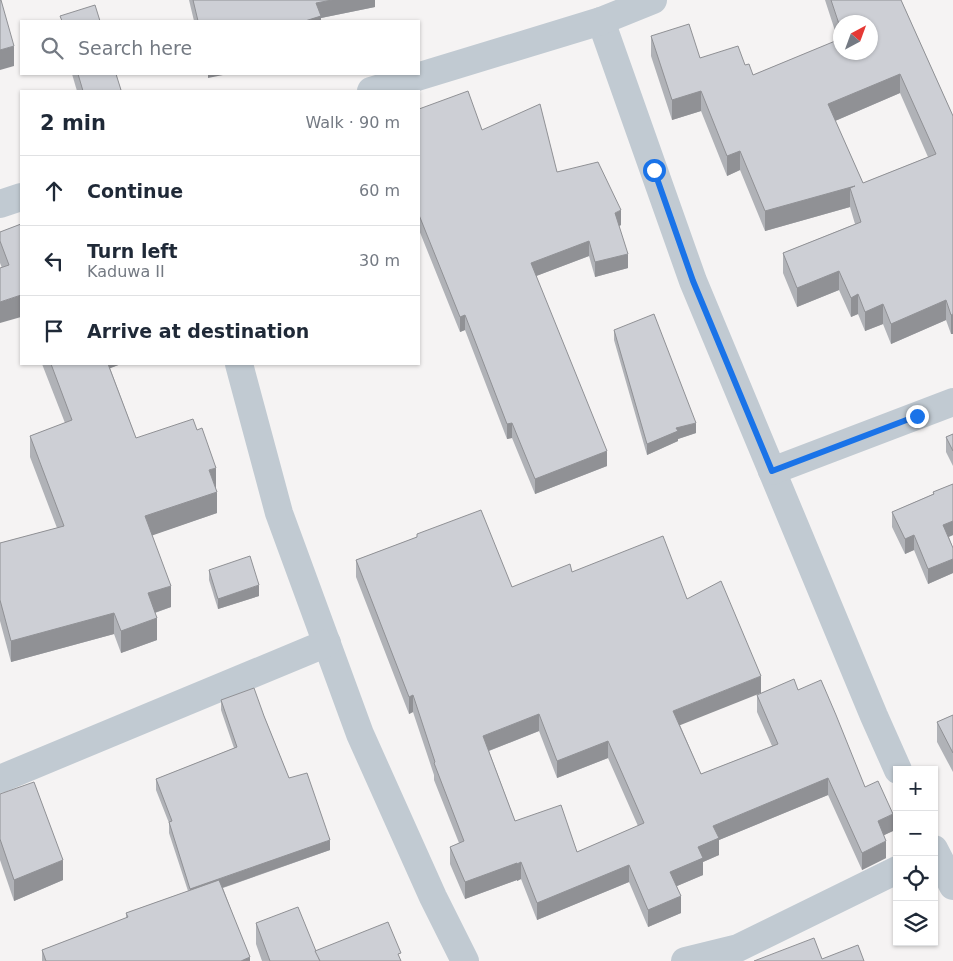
<!DOCTYPE html>
<html lang="en">
<head>
<meta charset="utf-8">
<style>
	:root { --surface:#fff; --page:#f2f2f3; --text:#1f2937; --muted:#747a83; --line:#e0e1e3 }
	body { margin:0; font-family:"DejaVu Sans",sans-serif; background:var(--page); color:var(--text) }
	.controls { position:absolute; right:15px; bottom:15px; display:grid; overflow:hidden; border-radius:0px; box-shadow:0 1px 4px #0004 }
	.controls button { width:45px; height:45px; display:grid; place-items:center; padding:0; border:0; border-bottom:1px solid var(--line); background:var(--surface); color:var(--text); font:25px sans-serif }
	.compass { position:absolute; left:833px; top:15px; width:45px; height:45px; border-radius:50%; background:var(--surface); box-shadow:0 1px 4px #0004; rotate:41deg }
	.stop { position:absolute; width:15px; height:15px; margin:-11px; border:4px solid #1a73e8; border-radius:50%; background:#fff }
	.stop.end { background:#1a73e8; border-color:#fff; box-shadow:0 1px 5px #0008 }
	.list { margin:0; padding:0; list-style:none }
	h2 { display:flex; justify-content:space-between; align-items:center; height:65px; margin:0; padding:0 20px; font-size:21px }
	h2 small { font-size:16px; font-weight:400; color:var(--muted) }
	.list li { display:grid; grid-template-columns:32px 1fr auto; gap:15px; align-items:center; box-sizing:border-box; height:70px; padding:0 20px; border-top:1px solid var(--line) }
	.list b { display:block; font-size:19px; white-space:nowrap }
	.list p { margin:0; font-size:16px; white-space:nowrap; color:var(--muted) }
	.list em { font-size:16px; font-style:normal; color:var(--muted) }
	.icon { flex:none; width:28px; height:28px; fill:none; stroke:currentColor; stroke-width:2; stroke-linecap:round; stroke-linejoin:round }
	.map { position:relative; flex:none; width:953px; height:961px; overflow:hidden }
	.search { position:absolute; background:var(--surface); box-shadow:0 1px 4px #0004; left:20px; top:20px; width:400px; height:55px; display:flex; align-items:center; gap:12px; box-sizing:border-box; padding:0 18px; border-radius:0px; color:var(--muted); font-size:19px }
	.panel { position:absolute; background:var(--surface); box-shadow:0 1px 4px #0004; left:20px; top:90px; width:400px; height:275px; border-radius:0px }
	.map>svg:first-child { display:block }
</style>
</head>
<body>
<div class="map">
<svg width="953" height="961" viewBox="0 0 953 961">
	<rect width="100%" height="100%" fill="#f5f3f3"/>
	<g fill="none" stroke-linecap="round" stroke-linejoin="round">
		<g stroke="#c1cad2" stroke-width="28">
			<path d="M 601,21 L 693,281 L 874,716 L 898,770"/>
			<path d="M 371,91 L 601,21 L 653,0"/>
			<path d="M 0,204 L 21,197"/>
			<path d="M 239,364 L 279,513 L 360,734 L 433,897 L 465,961"/>
			<path d="M 772,471 L 953,402"/>
			<path d="M 0,779 L 327,643"/>
			<path d="M 934,849 L 953,886"/>
			<path d="M 685,961 L 738,948 L 897,870"/>
		</g>
	</g>
	<g fill="#b0b2b7" fill-rule="evenodd">
		<path d="M 189,0 L 375,0 L 375,7 L 321,18 L 321,21 L 194,21 Z"/>
		<path d="M 825,0 L 901,0 L 953,116 L 951,334 L 946,320 L 891,344 L 883,324 L 865,331 L 858,314 L 851,317 L 839,290 L 797,307 L 783,273 L 783,253 L 855,224 L 850,207 L 765,231 L 740,170 L 727,176 L 701,111 L 672,120 L 651,56 L 651,36 L 700,58 L 745,65 L 753,75 L 838,40 ZM 840,22 L 870,52 L 840,52 ZM 900,93 L 928,157 L 863,183 L 835,121 Z"/>
		<path d="M 72,74 L 116,74 L 121,91 L 77,91 Z"/>
		<path d="M 419,109 L 482,130 L 557,172 L 621,225 L 619,226 L 628,268 L 595,277 L 589,256 L 536,276 L 607,466 L 535,494 L 512,438 L 507,439 L 465,330 L 460,332 L 419,230 Z"/>
		<path d="M 21,224 L 0,323 L 2,268 L 0,263 L 0,232 Z"/>
		<path d="M 614,330 L 696,433 L 678,439 L 678,441 L 647,455 L 614,340 Z"/>
		<path d="M 42,364 L 121,364 L 110,368 L 136,438 L 216,489 L 217,513 L 152,535 L 171,607 L 155,613 L 157,640 L 121,653 L 114,634 L 11,662 L 0,621 L 0,543 L 57,528 L 30,457 L 30,436 L 65,423 Z"/>
		<path d="M 953,434 L 953,466 L 946,452 L 946,437 Z"/>
		<path d="M 953,484 L 953,535 L 949,537 L 953,548 L 953,573 L 928,584 L 914,550 L 905,554 L 892,527 L 892,512 L 933,494 L 933,492 Z"/>
		<path d="M 417,534 L 512,587 L 572,572 L 680,725 L 701,774 L 772,746 L 757,712 L 757,695 L 798,690 L 865,787 L 893,831 L 884,835 L 886,858 L 862,870 L 828,795 L 719,840 L 719,855 L 703,862 L 703,875 L 677,886 L 681,913 L 648,927 L 629,882 L 537,920 L 521,879 L 517,881 L 517,880 L 465,899 L 450,864 L 450,847 L 459,843 L 434,780 L 434,775 L 413,712 L 409,714 L 356,577 L 356,560 L 417,537 ZM 539,731 L 557,778 L 608,758 L 638,826 L 577,852 L 515,821 L 489,751 Z"/>
		<path d="M 209,570 L 259,596 L 218,609 L 209,580 Z"/>
		<path d="M 221,700 L 264,716 L 289,778 L 330,850 L 223,888 L 250,961 L 42,961 L 42,950 L 126,918 L 126,913 L 188,891 L 169,833 L 169,823 L 156,790 L 156,779 L 234,748 L 221,710 Z"/>
		<path d="M 953,715 L 953,772 L 937,742 L 937,722 Z"/>
		<path d="M 0,794 L 63,880 L 14,901 L 0,860 Z"/>
		<path d="M 256,923 L 315,951 L 401,960 L 401,961 L 262,961 L 256,944 Z"/>
	</g>
	<g fill="#909195">
		<path d="M 332,0 L 375,0 L 375,7 L 321,18 L 321,21 L 305,21 L 316,3 Z"/>
		<path d="M 14,46 L 14,66 L 0,70 L 0,50 Z"/>
		<path d="M 208,74 L 228,74 L 208,78 Z"/>
		<path d="M 900,74 L 900,93 L 828,124 L 828,104 Z"/>
		<path d="M 701,91 L 701,111 L 672,120 L 672,100 Z"/>
		<path d="M 740,151 L 740,170 L 727,176 L 727,156 Z"/>
		<path d="M 855,186 L 850,188 L 850,207 L 765,231 L 765,211 Z"/>
		<path d="M 621,210 L 621,225 L 615,228 L 615,213 Z"/>
		<path d="M 589,241 L 589,256 L 531,278 L 531,263 Z"/>
		<path d="M 628,254 L 628,268 L 595,277 L 595,262 Z"/>
		<path d="M 839,271 L 839,290 L 797,307 L 797,288 Z"/>
		<path d="M 858,294 L 858,314 L 851,317 L 851,298 Z"/>
		<path d="M 21,295 L 21,317 L 0,323 L 0,302 Z"/>
		<path d="M 946,300 L 946,320 L 891,344 L 891,324 Z"/>
		<path d="M 883,304 L 883,324 L 865,331 L 865,312 Z"/>
		<path d="M 953,314 L 953,334 L 951,334 L 951,315 Z"/>
		<path d="M 465,315 L 465,330 L 460,332 L 460,317 Z"/>
		<path d="M 103,364 L 121,364 L 103,371 Z"/>
		<path d="M 512,423 L 512,438 L 507,439 L 507,424 Z"/>
		<path d="M 696,423 L 696,433 L 678,439 L 678,441 L 647,455 L 647,444 L 676,428 Z"/>
		<path d="M 607,451 L 607,466 L 535,494 L 535,479 Z"/>
		<path d="M 216,468 L 216,490 L 209,470 Z"/>
		<path d="M 217,492 L 217,513 L 145,538 L 145,516 Z"/>
		<path d="M 953,521 L 953,535 L 943,539 L 943,525 Z"/>
		<path d="M 914,535 L 914,550 L 905,554 L 905,539 Z"/>
		<path d="M 953,559 L 953,573 L 928,584 L 928,569 Z"/>
		<path d="M 259,585 L 259,596 L 218,609 L 218,599 Z"/>
		<path d="M 171,586 L 171,607 L 148,615 L 148,593 Z"/>
		<path d="M 114,613 L 114,634 L 11,662 L 11,641 Z"/>
		<path d="M 157,618 L 157,640 L 121,653 L 121,631 Z"/>
		<path d="M 761,676 L 761,693 L 673,728 L 673,711 Z"/>
		<path d="M 413,695 L 413,712 L 409,714 L 409,697 Z"/>
		<path d="M 539,714 L 539,731 L 483,753 L 483,736 Z"/>
		<path d="M 608,741 L 608,758 L 557,778 L 557,761 Z"/>
		<path d="M 828,778 L 828,795 L 719,840 L 719,855 L 703,862 L 703,875 L 670,889 L 670,872 L 698,847 L 713,826 Z"/>
		<path d="M 893,814 L 893,831 L 878,838 L 878,821 Z"/>
		<path d="M 330,840 L 330,850 L 190,899 L 190,889 Z"/>
		<path d="M 886,841 L 886,858 L 862,870 L 862,853 Z"/>
		<path d="M 63,860 L 63,880 L 14,901 L 14,880 Z"/>
		<path d="M 521,862 L 521,879 L 517,881 L 517,864 Z"/>
		<path d="M 517,863 L 517,880 L 465,899 L 465,882 Z"/>
		<path d="M 629,865 L 629,882 L 537,920 L 537,903 Z"/>
		<path d="M 681,896 L 681,913 L 648,927 L 648,910 Z"/>
		<path d="M 250,957 L 250,961 L 241,961 Z"/>
	</g>
	<g fill="#cdcfd5" stroke="#909195" fill-rule="evenodd">
		<path d="M 0,0 L 1,0 L 14,46 L 0,50 Z"/>
		<path d="M 193,0 L 332,0 L 316,3 L 321,16 L 305,21 L 198,21 Z"/>
		<path d="M 831,0 L 901,0 L 953,116 L 953,314 L 951,315 L 946,300 L 891,324 L 883,304 L 865,312 L 858,294 L 851,298 L 839,271 L 797,288 L 783,253 L 861,222 L 850,188 L 855,186 L 765,211 L 740,151 L 727,156 L 701,91 L 672,100 L 651,36 L 689,24 L 700,58 L 738,46 L 745,65 L 749,64 L 753,75 L 840,39 L 840,52 L 870,52 L 870,22 L 840,22 L 840,27 ZM 900,74 L 936,154 L 863,183 L 828,104 Z"/>
		<path d="M 95,5 L 100,21 L 62,21 L 60,16 Z"/>
		<path d="M 78,74 L 116,74 L 121,90 L 119,91 L 83,91 Z"/>
		<path d="M 468,91 L 482,130 L 540,104 L 557,172 L 598,162 L 621,210 L 615,213 L 628,254 L 595,262 L 589,241 L 531,263 L 607,451 L 535,479 L 512,423 L 507,424 L 465,315 L 460,317 L 419,215 L 419,109 Z"/>
		<path d="M 21,224 L 21,295 L 0,302 L 0,268 L 9,265 L 0,241 L 0,232 Z"/>
		<path d="M 654,314 L 696,423 L 676,428 L 678,431 L 647,444 L 614,330 Z"/>
		<path d="M 51,364 L 108,364 L 136,438 L 193,419 L 197,430 L 202,428 L 216,468 L 209,470 L 217,492 L 145,516 L 171,586 L 148,593 L 157,618 L 121,631 L 114,613 L 11,641 L 0,600 L 0,543 L 64,526 L 30,436 L 72,420 Z"/>
		<path d="M 953,434 L 953,451 L 946,437 Z"/>
		<path d="M 953,484 L 953,521 L 943,525 L 953,548 L 953,559 L 928,569 L 914,535 L 905,539 L 892,512 L 934,494 L 933,492 Z"/>
		<path d="M 481,510 L 512,587 L 570,564 L 572,572 L 663,536 L 687,599 L 721,581 L 761,676 L 673,711 L 701,774 L 778,744 L 757,695 L 794,679 L 798,690 L 821,680 L 836,715 L 865,787 L 878,781 L 893,814 L 878,821 L 886,841 L 862,853 L 828,778 L 713,826 L 719,838 L 698,847 L 703,858 L 670,872 L 681,896 L 648,910 L 629,865 L 537,903 L 521,862 L 517,864 L 517,863 L 465,882 L 450,847 L 464,841 L 434,763 L 435,762 L 413,695 L 409,697 L 356,560 L 417,537 L 417,534 ZM 539,714 L 557,761 L 608,741 L 644,823 L 577,852 L 561,805 L 515,821 L 483,736 Z"/>
		<path d="M 250,556 L 259,585 L 218,599 L 209,570 Z"/>
		<path d="M 254,688 L 264,716 L 289,778 L 307,773 L 330,840 L 190,889 L 169,822 L 172,821 L 156,779 L 237,747 L 221,700 Z"/>
		<path d="M 953,715 L 953,753 L 937,722 Z"/>
		<path d="M 34,782 L 63,860 L 14,880 L 0,839 L 0,794 Z"/>
		<path d="M 219,880 L 250,957 L 241,961 L 46,961 L 42,950 L 128,917 L 126,913 Z"/>
		<path d="M 298,907 L 320,961 L 270,961 L 256,923 Z"/>
		<path d="M 388,922 L 401,953 L 398,954 L 401,961 L 320,961 L 315,951 Z"/>
		<path d="M 814,938 L 822,959 L 858,945 L 864,961 L 754,961 Z"/>
	</g>
	<g fill="none" stroke-linecap="round" stroke-linejoin="round">
		<path stroke="#1a73e8" stroke-width="6" d="M 654,170 L 693,281 L 772,471 L 917,416"/>
	</g>
</svg>
<div class="controls">
<button>+</button>
<button>−</button>
<button><svg class="icon" aria-label="locate" viewBox="0 0 24 24"><circle cx="12" cy="12" r="6"/><path d="M12 2v4M12 18v4M2 12h4M18 12h4"/></svg></button>
<button><svg class="icon" aria-label="layers" viewBox="0 0 24 24"><path d="M12 4l9 5-9 5-9-5zM3 14l9 5 9-5"/></svg></button>
</div>
<svg class="compass" viewBox="-18 -18 36 36"><path d="M0-13l5 13h-10z" fill="#e53935"/><path d="M0 13l5-13h-10z" fill="#747a83"/></svg>
<div class="stop" style="left:654px;top:170px"></div>
<div class="stop end" style="left:917px;top:416px"></div>
<div class="search"><svg class="icon" aria-label="search" viewBox="0 0 24 24"><circle cx="10" cy="10" r="6"/><path d="M15 15l6 6"/></svg>Search here</div>
<section class="panel">
<h2>2 min<small>Walk · 90 m</small></h2>
<ul class="list">
<li><svg class="icon" aria-label="ahead" viewBox="0 0 24 24"><path d="M12 20V5M6 11l6-6 6 6"/></svg><div><b>Continue</b></div><em>60 m</em></li>
<li><svg class="icon" aria-label="left" viewBox="0 0 24 24"><path d="M17 20v-9H6M10 6l-5 5 5 5"/></svg><div><b>Turn left</b><p>Kaduwa II</p></div><em>30 m</em></li>
<li><svg class="icon" aria-label="arrive" viewBox="0 0 24 24"><path d="M6 21V4h12l-3 4 3 4H6"/></svg><div><b>Arrive at destination</b></div></li>
</ul>
</section>
</div>
</body>
</html>
